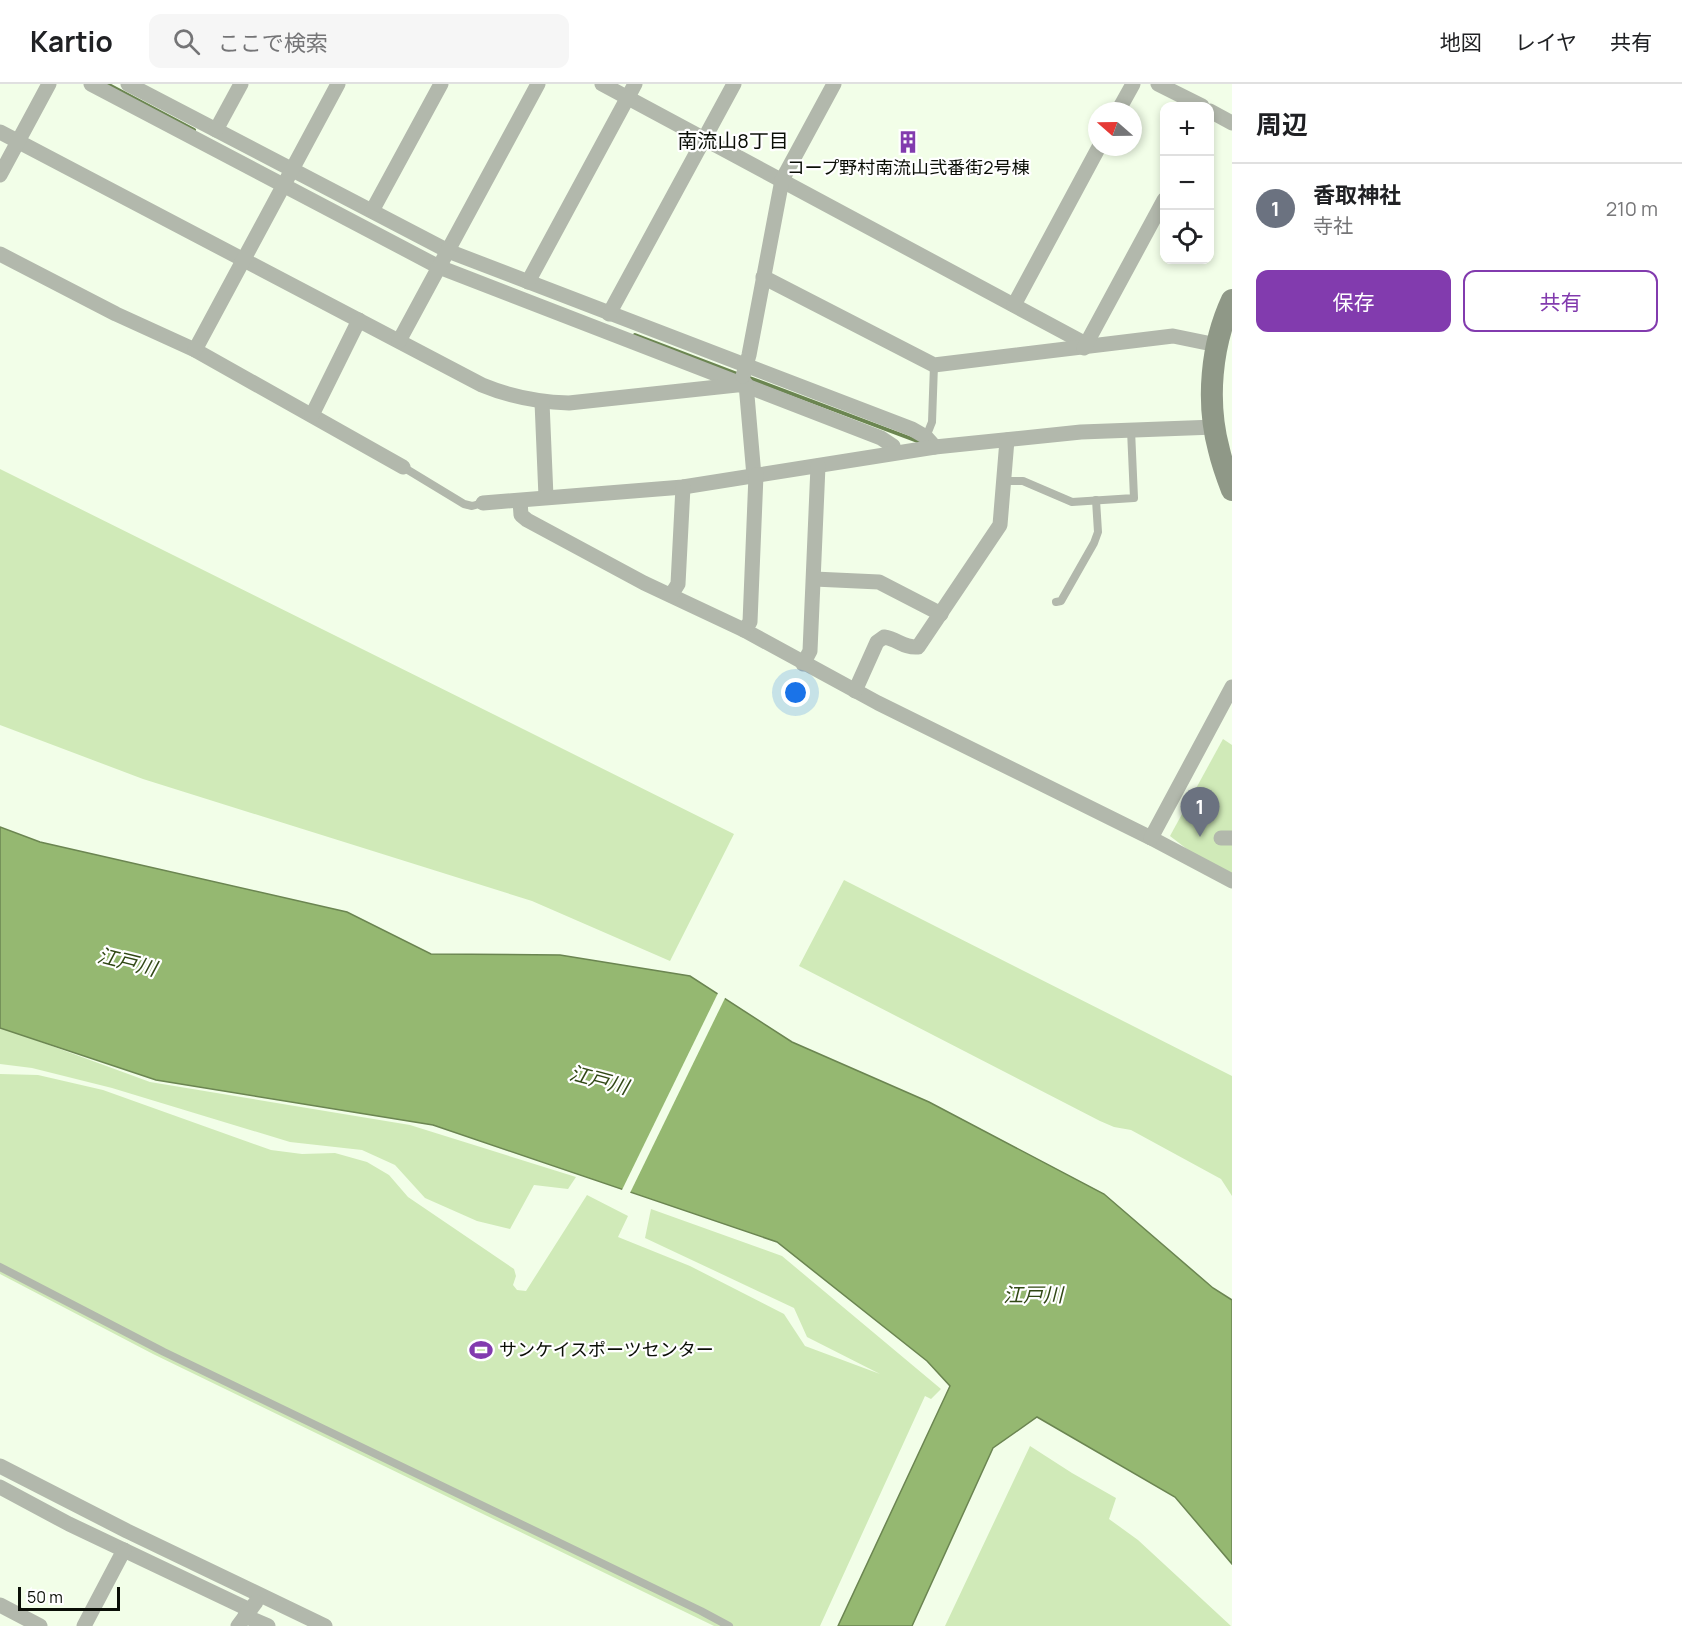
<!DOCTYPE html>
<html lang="ja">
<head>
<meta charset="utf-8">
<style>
	:root { --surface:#fff; --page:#f6f6f6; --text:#202124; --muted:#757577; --line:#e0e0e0; --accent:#823bae }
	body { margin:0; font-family:Manrope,"Noto Sans JP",sans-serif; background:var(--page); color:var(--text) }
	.controls { position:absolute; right:18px; top:18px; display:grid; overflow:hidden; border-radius:12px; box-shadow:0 3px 9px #0003 }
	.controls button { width:54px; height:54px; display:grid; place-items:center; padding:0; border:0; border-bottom:2px solid var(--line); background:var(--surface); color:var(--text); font:30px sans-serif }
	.compass { position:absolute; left:1088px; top:18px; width:54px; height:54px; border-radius:50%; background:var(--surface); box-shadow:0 3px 9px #0003; rotate:290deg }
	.scale { position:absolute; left:18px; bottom:15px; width:102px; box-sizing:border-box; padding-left:6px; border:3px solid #0a0e06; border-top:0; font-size:16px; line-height:21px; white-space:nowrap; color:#0a0e06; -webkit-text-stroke:4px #fff; paint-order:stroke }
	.you { position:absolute; left:796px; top:609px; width:21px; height:21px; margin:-15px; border:4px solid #fff; border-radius:50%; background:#1a73e8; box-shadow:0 0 0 9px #1a73e833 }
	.badge { display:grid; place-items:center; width:39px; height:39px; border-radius:50%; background:var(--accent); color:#fff; font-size:20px; font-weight:700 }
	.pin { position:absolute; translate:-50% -50px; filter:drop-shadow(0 2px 3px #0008) }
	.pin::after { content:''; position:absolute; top:32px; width:21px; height:18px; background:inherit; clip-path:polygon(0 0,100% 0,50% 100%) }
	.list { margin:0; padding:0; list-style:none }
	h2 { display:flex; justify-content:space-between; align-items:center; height:78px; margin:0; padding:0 24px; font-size:26px }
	h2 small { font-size:20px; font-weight:400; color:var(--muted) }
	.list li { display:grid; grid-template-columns:39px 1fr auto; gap:18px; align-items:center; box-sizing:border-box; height:90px; padding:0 24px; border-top:2px solid var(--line) }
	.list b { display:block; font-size:22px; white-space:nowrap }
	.list p { margin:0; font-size:20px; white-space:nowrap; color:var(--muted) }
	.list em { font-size:20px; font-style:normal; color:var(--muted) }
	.actions { display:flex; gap:12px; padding:18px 24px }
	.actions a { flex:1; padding:14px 0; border:2px solid var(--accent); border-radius:12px; text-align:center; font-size:21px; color:var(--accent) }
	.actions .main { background:var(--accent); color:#fff }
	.icon { flex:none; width:33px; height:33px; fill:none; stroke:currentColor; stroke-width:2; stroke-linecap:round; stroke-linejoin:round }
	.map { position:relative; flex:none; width:1232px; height:1542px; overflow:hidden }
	header { display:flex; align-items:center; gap:36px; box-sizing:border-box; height:84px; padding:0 30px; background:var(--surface); border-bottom:2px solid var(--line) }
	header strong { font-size:28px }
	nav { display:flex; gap:33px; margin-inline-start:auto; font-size:21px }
	.search { width:420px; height:54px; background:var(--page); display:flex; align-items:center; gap:15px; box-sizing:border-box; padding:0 21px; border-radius:12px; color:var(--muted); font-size:22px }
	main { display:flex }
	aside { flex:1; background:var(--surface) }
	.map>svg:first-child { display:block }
</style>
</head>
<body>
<header>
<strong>Kartio</strong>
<div class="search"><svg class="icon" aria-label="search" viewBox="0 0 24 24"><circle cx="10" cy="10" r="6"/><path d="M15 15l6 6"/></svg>ここで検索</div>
<nav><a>地図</a><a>レイヤ</a><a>共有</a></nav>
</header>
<main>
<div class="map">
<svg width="1232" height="1542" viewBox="0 0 1232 1542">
	<rect width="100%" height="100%" fill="#f2fee8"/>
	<g fill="#d0eab8">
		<path d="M 0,385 L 734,750 L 670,877 L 532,817 L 143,695 L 0,641 Z"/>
		<path d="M 1223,655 L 1232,661 L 1232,790 L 1192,769 L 1170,752 Z"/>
		<path d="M 844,796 L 1232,992 L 1232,1112 L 1221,1095 L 1131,1046 L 1114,1043 L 1100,1037 L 799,882 Z"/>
		<path d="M 0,943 L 150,998 L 410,1041 L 576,1093 L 568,1105 L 534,1101 L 510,1145 L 477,1137 L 425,1114 L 395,1081 L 362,1066 L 290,1058 L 112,1004 L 32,984 L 0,980 Z"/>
		<path d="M 0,990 L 38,991 L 103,1006 L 271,1066 L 302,1070 L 335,1069 L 367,1078 L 389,1091 L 408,1113 L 514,1185 L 516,1192 L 513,1201 L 517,1206 L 526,1207 L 587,1111 L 628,1132 L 618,1153 L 690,1182 L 784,1230 L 805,1262 L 880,1290 L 807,1253 L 794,1224 L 645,1154 L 651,1125 L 782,1172 L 941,1305 L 931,1315 L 925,1312 L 820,1542 L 714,1542 L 153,1270 L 0,1190 Z"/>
		<path d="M 1030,1362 L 1072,1389 L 1116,1414 L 1109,1435 L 1138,1456 L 1231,1542 L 945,1542 Z"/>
	</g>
	<path fill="#95b871" stroke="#6b8551" stroke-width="1.5" d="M 0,743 L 40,758 L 347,828 L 431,870 L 560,871 L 690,892 L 792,958 L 929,1018 L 1104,1110 L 1213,1204 L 1232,1216 L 1232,1480 L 1175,1413 L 1037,1333 L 993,1364 L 912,1542 L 838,1542 L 950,1302 L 927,1277 L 777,1158 L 433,1041 L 156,996 L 0,944 Z"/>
	<path fill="#f2fee8" d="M 719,907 L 726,912 L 629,1111 L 621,1108 Z"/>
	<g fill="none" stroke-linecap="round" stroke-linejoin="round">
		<g stroke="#6b8551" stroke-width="4">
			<path d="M 107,0 L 194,46"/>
			<path d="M 635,251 L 740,291"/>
			<path d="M 747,293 L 920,358"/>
		</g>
		<g stroke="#b2b8ac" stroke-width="8">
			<path d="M 926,353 L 932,338 L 934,281"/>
			<path d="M 403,383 L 464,420 L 472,422 L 483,419"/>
			<path d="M 1004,397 L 1023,397 L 1072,418 L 1134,414 L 1131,346"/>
			<path d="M 1056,518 L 1061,517 L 1094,459 L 1098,448 L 1096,416"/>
			<path d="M 0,1183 L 164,1268 L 701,1527 L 729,1542"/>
		</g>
		<g stroke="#b2b8ac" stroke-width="15">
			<path d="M 91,0 L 439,183 L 881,354 L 893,362 L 893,369"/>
			<path d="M 128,0 L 448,167 L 912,345 L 926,353 L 935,363"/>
			<path d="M 602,0 L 1086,260"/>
			<path d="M 1158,0 L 1202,22"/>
			<path d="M 1118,27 L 1133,0"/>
			<path d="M 1210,27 L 1232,39"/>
			<path d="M 216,46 L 241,0"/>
			<path d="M 0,48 L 482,301 C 511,313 538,318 569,319 L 746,300 L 754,392"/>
			<path d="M 0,91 L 49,0"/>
			<path d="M 372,127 L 441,0"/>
			<path d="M 0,170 L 116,230 L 195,266 L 403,383"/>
			<path d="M 763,193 L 934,281 L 1173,252 L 1217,261"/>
			<path d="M 528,198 L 635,0"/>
			<path d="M 1014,221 L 1099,63"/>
			<path d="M 609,230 L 734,0"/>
			<path d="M 399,257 L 538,0"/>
			<path d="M 1084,264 L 1164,116"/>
			<path d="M 195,266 L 338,0"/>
			<path d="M 743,292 L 749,271 L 782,96 L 834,0"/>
			<path d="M 542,318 L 546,413"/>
			<path d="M 312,331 L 359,236"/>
			<path d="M 520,417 L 521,431 L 527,436 L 644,499 L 744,546 L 878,619 L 1151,754 L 1232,797"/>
			<path d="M 483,419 L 683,403 L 935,363 L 1081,348 L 1215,343"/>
			<path d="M 814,495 L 879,498 L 941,530"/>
			<path d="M 671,511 L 678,500 L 683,403"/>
			<path d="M 744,546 L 750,538 L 756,391"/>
			<path d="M 803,580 L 810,567 L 818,382"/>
			<path d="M 855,607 L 877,558 L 884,553 C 898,555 903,564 918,563 L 1000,441 L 1007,356"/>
			<path d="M 1151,754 L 1232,603"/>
			<path d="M 1221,754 L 1232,754"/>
			<path d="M 0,1382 L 127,1447 L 325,1542"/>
			<path d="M 0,1403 L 69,1440 L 250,1526"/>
			<path d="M 0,1521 L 40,1542"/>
			<path d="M 245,1532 L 268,1542"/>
			<path d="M 84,1542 L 124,1466"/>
			<path d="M 238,1542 L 256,1518"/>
		</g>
		<path stroke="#8f9887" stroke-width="22" d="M 1232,216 C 1211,261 1206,318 1219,366 C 1222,379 1227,393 1232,406"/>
	</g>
	<defs>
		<g id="building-bare" transform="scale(1.8)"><path d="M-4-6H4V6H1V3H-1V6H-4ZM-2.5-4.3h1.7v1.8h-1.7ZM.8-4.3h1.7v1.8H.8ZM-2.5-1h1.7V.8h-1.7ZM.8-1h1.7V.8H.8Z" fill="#823bae" stroke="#fff" stroke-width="2.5" paint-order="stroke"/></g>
		<g id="stadium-bare" transform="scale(1.8)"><path d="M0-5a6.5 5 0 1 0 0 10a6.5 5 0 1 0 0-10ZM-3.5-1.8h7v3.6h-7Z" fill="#823bae" stroke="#fff" stroke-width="2.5" paint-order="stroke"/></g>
	</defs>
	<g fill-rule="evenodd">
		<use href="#building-bare" x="908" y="58"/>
		<use href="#stadium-bare" x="481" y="1266"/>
	</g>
	<g text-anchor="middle" stroke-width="4.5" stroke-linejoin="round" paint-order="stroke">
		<g font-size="18" fill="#0a0e06" stroke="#fff">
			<text x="908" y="90">コープ野村南流山弐番街2号棟</text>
			<text x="499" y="1272" text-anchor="start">サンケイスポーツセンター</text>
		</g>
		<g font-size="20" fill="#0a0e06" stroke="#fff">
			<text x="733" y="64">南流山8丁目</text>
		</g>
		<g font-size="20" font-style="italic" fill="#314815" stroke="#fff">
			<text transform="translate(127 878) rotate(14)" y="7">江戸川</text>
			<text transform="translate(599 996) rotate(15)" y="7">江戸川</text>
			<text x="1033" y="1218">江戸川</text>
		</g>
	</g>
</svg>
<div class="controls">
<button>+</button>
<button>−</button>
<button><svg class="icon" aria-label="locate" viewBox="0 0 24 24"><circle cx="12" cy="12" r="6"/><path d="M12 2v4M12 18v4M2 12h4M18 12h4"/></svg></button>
</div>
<svg class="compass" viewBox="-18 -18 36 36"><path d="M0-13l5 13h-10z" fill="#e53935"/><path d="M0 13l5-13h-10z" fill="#757577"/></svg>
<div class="scale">50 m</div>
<div class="you"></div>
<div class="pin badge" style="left:1200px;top:753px;background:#6b7280">1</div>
</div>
<aside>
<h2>周辺<small></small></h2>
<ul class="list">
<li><span class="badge" style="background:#6b7280">1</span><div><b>香取神社</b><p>寺社</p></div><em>210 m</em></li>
</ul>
<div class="actions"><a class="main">保存</a><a>共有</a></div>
</aside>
</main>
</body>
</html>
